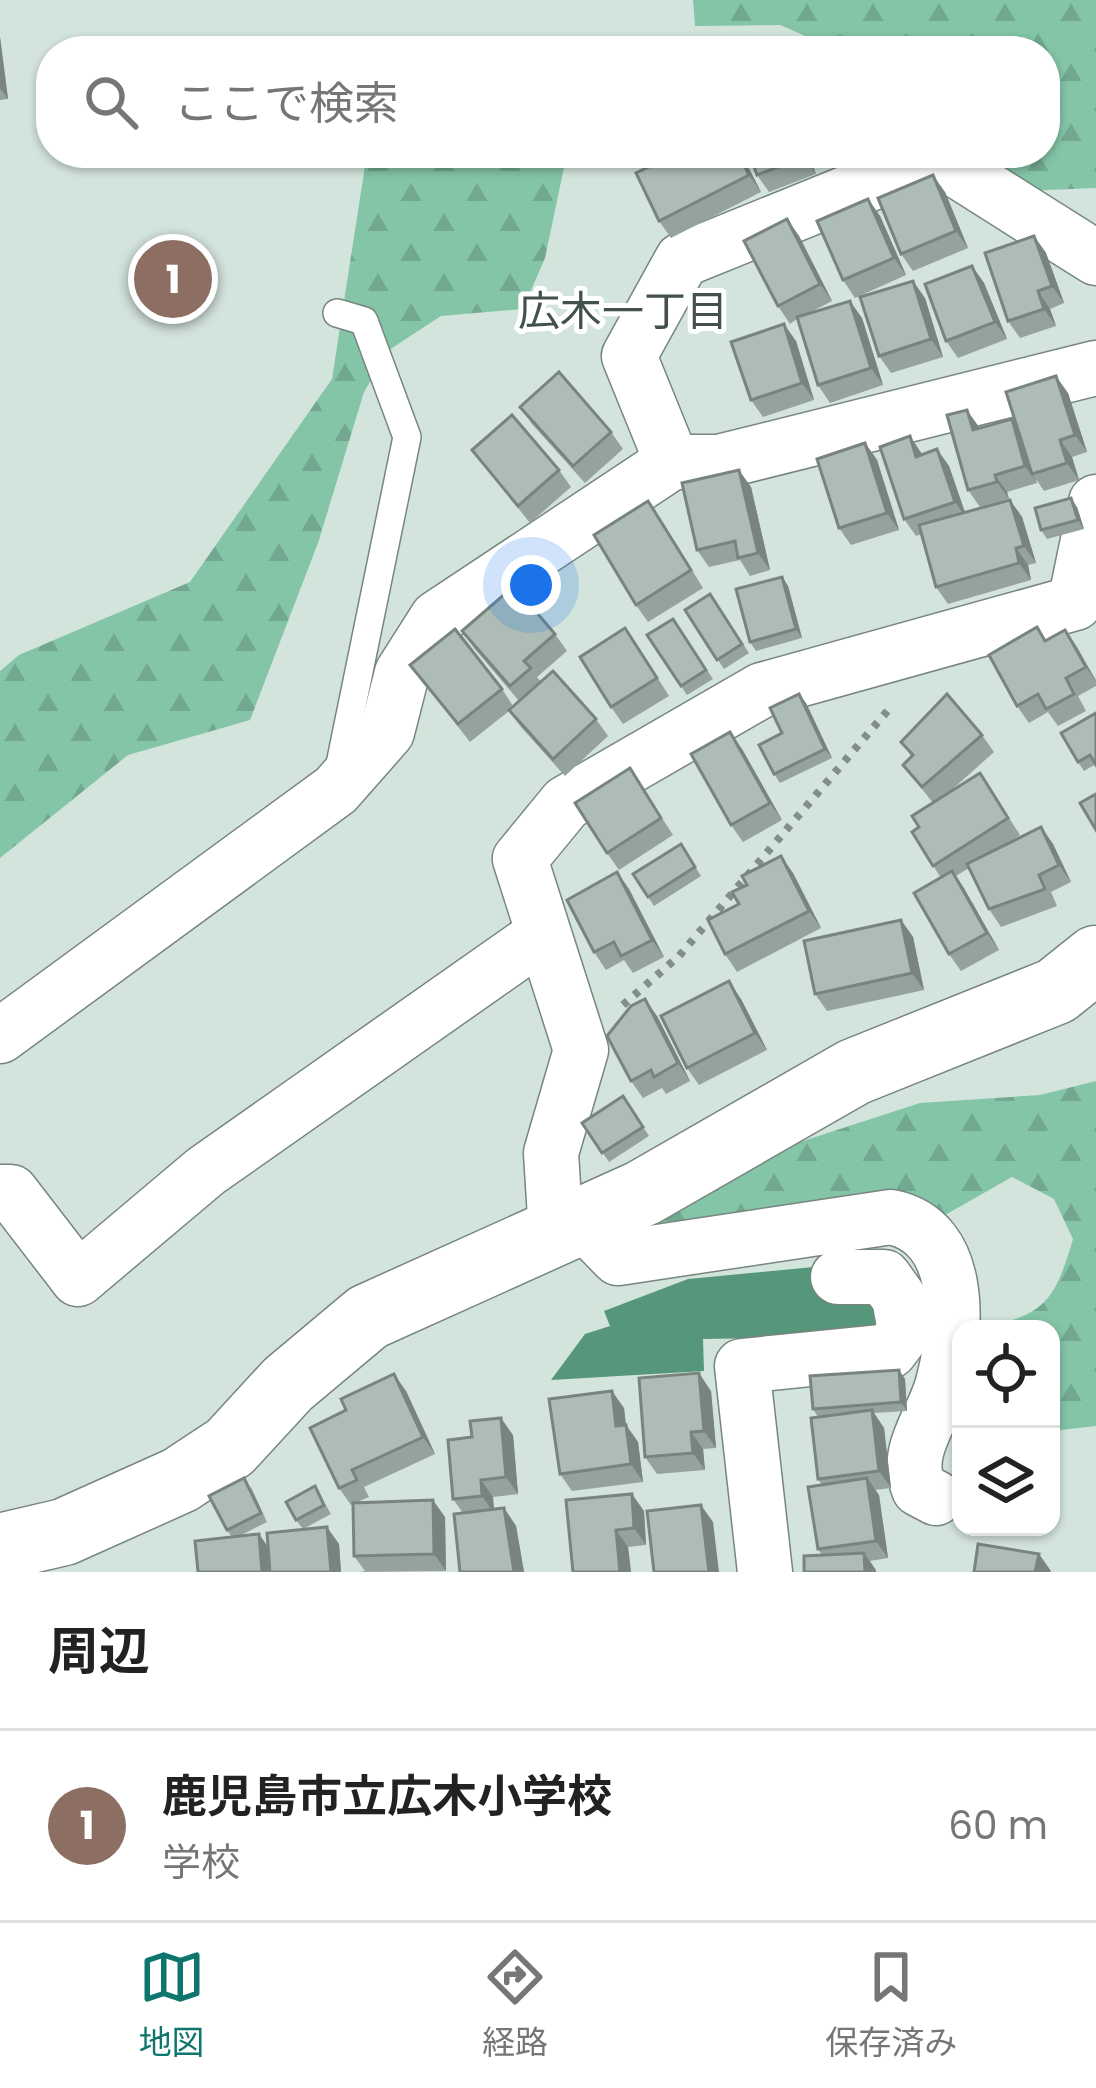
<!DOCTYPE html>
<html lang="ja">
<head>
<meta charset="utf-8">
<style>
	:root { --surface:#fff; --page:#f6f6f6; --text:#222; --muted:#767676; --line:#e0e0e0; --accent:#0f766e }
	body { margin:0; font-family:Poppins,"Noto Sans JP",sans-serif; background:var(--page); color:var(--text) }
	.controls { position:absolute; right:36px; bottom:36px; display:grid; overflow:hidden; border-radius:24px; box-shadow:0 3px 9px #0004 }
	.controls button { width:108px; height:108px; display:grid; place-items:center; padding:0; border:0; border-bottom:3px solid var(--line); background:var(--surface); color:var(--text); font:60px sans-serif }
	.you { position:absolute; left:531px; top:585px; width:42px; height:42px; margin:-30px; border:9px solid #fff; border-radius:50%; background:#1a73e8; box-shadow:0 0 0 18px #1a73e833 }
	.badge { display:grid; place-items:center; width:78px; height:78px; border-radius:50%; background:var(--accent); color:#fff; font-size:39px; font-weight:700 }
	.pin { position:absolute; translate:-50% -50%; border:6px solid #fff; box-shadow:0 3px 12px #0006 }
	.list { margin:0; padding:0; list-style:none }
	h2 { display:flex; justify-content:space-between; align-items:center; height:156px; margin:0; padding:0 48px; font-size:51px }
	h2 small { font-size:39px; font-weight:400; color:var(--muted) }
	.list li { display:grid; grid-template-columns:78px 1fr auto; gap:36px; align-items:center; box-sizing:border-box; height:192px; padding:0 48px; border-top:3px solid var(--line) }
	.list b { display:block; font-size:45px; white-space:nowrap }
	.list p { margin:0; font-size:39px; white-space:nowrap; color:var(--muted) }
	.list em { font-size:39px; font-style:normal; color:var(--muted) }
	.icon { flex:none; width:66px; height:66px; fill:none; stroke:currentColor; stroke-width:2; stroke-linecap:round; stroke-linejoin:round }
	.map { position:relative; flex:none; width:1096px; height:1572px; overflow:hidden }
	.search { position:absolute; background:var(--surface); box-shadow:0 3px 9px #0004; left:36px; right:36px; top:36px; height:132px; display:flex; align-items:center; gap:30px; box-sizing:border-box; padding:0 42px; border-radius:48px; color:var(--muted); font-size:45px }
	.sheet { height:348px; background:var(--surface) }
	nav { display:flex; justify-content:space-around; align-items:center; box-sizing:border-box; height:168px; border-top:3px solid var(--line); background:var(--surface); font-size:33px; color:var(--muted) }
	nav a { display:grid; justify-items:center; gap:6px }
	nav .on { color:var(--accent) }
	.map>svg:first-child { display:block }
</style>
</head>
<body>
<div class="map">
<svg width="1096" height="1572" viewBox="0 0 1096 1572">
	<defs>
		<pattern id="forest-firs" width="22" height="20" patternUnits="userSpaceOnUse" patternTransform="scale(3)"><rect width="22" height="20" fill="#84c4a7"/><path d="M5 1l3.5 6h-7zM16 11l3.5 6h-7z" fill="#71a88f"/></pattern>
	</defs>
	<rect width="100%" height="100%" fill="#d3e4dc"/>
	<g fill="url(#forest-firs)">
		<path d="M 693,0 L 1096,0 L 1096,188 L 969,193 L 933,153 L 1045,153 L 1045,51 L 840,51 L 780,25 L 695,26 Z"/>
		<path d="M 367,153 L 567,153 L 545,258 L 523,309 L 441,316 L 389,350 L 364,392 L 318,543 L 250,720 L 128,755 L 0,858 L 0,671 L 19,655 L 190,582 L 332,379 Z"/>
		<path d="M 1096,1081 L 1096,1426 L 1051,1431 L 1051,1329 L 980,1329 C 1044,1314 1054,1304 1073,1239 L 1054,1199 L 1012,1177 L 945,1215 L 906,1204 L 623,1239 L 800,1142 L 920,1103 L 1040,1095 Z"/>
	</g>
	<path fill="#56977b" d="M 824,1266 L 869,1288 L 888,1336 L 703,1339 L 704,1371 L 551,1380 L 585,1334 L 610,1326 L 604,1311 L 688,1279 Z"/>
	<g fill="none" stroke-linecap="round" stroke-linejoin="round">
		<g stroke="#77867e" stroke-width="30">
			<path id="lane" d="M 337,313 L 364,321 L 407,437 L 338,774"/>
		</g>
		<g stroke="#77867e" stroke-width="57">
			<g id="street">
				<path d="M 672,462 L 629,356 L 682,260 L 936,157 L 1096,258"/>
				<path d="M 0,1036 L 336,790 L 387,732 L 402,673 L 437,618 L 672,462 L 719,462 L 1096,368"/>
				<path d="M 0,1192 L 11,1192 L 78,1279 L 206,1171 L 542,935"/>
				<path d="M 582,1221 L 618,1258 L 891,1217 C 964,1232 958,1326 943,1383 C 933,1421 903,1450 919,1489 L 936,1498"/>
				<path d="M 556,1233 L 551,1153 L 581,1050 L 520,859 L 566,803 L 762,690 L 1075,603 L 1096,502"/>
				<path d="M 765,1572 L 742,1366 L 890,1351 L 905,1331 L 899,1298 L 884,1277 L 838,1277"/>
			</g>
		</g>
		<g stroke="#77867e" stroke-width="69">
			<path id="secondary" d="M 0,1547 L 64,1532 L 180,1480 L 230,1447 L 288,1384 L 368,1317 L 643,1193 L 854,1072 L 1056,991 L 1096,959"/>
		</g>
		<path stroke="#828f89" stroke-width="8" stroke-dasharray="6 9" stroke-linecap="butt" d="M 623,1005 L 679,956 L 889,709"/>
		<use href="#lane" stroke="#fff" stroke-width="27"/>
		<use href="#street" stroke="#fff" stroke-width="54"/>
		<use href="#secondary" stroke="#fff" stroke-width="66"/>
	</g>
	<g fill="#95a39c">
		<path d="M 0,37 L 8,99 L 0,100 Z"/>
		<path d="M 741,153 L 761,192 L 671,238 L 659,221 Z"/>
		<path d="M 749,153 L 808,153 L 816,174 L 769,192 L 757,175 Z"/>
		<path d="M 816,153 L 834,153 L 834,154 L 820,159 Z"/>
		<path d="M 945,192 L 968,248 L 913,271 L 901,254 Z"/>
		<path d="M 868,199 L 880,216 L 906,275 L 855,298 L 843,280 Z"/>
		<path d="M 787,219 L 799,236 L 832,301 L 809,313 L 862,318 L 883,385 L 830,403 L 818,385 L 797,319 L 790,324 L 778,306 Z"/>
		<path d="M 1034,236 L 1046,253 L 1064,303 L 1050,309 L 1056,326 L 1020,338 L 1008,321 Z"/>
		<path d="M 972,266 L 984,283 L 1007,339 L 958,358 L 946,341 Z"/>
		<path d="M 925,298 L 943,357 L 891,373 L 879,356 Z"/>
		<path d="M 796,341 L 814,400 L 763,417 L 751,400 Z"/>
		<path d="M 1068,393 L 1087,452 L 1072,457 L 1079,480 L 1044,491 L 1036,479 L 1037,483 L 1007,492 L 1009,499 L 980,507 L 968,490 L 979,428 L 1012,419 L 1017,426 Z"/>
		<path d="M 520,407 L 611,432 L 623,449 L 585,483 L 532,424 Z"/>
		<path d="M 865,443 L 877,460 L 899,530 L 851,545 L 839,528 Z"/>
		<path d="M 472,450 L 559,470 L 571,487 L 530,523 Z"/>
		<path d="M 922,455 L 949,466 L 965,512 L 1010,500 L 1022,517 L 1036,563 L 1028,565 L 1031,580 L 948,604 L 936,587 L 922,534 L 916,536 L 904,519 Z"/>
		<path d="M 751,487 L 770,570 L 750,576 L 740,560 L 709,567 L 697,550 Z"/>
		<path d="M 1077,507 L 1084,529 L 1047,539 L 1041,530 Z"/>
		<path d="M 660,518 L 703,588 L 648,622 L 636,605 Z"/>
		<path d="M 782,577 L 788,586 L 802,638 L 756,651 L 750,642 Z"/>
		<path d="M 710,594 L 749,653 L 724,669 L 685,610 Z"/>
		<path d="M 525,613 L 555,634 L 567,651 L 537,677 L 541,682 L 596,719 L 608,736 L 565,776 L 521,727 L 509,711 L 470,742 L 410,665 L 502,689 L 513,706 L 519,701 L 474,648 L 462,631 Z"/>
		<path d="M 673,619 L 713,679 L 687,695 L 647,635 Z"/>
		<path d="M 1037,627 L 1046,640 L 1065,630 L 1096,680 L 1096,686 L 1078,696 L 1086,711 L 1058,726 L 1048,712 L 1029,723 L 1017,706 Z"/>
		<path d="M 637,645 L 669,696 L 623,724 L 611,707 Z"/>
		<path d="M 806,703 L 832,758 L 780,783 L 774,774 L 782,733 Z"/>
		<path d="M 1096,713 L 1096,764 L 1084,771 L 1078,762 Z"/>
		<path d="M 982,735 L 994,752 L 946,795 L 980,773 L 1020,835 L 1001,847 L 1041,827 L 1053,844 L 1071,882 L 1051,892 L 1057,906 L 1001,927 L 989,909 L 969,868 L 956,876 L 999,950 L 961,971 L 949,954 L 941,878 L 912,832 L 919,827 L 933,803 L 903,765 L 912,757 L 901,742 Z"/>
		<path d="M 742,749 L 782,820 L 743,842 L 731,825 Z"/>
		<path d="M 630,768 L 673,835 L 619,870 L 607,853 Z"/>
		<path d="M 681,844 L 701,876 L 654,906 L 633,874 Z"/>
		<path d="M 793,873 L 821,928 L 737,972 L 725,954 Z"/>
		<path d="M 629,889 L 664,957 L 633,973 L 624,960 L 606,970 L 594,952 Z"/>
		<path d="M 901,920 L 913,937 L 924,990 L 827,1011 L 815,994 Z"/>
		<path d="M 741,999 L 767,1050 L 699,1085 L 687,1068 Z"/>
		<path d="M 657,1016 L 690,1081 L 666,1094 L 662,1088 L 643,1098 L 631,1081 Z"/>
		<path d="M 623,1096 L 649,1136 L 609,1162 L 582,1123 Z"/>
		<path d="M 899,1370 L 905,1379 L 907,1411 L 874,1413 L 884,1428 L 891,1488 L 875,1490 L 879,1495 L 888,1558 L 870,1561 L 876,1572 L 804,1572 L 822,1555 L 818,1549 L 822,1485 L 818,1479 L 818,1417 L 813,1409 Z"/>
		<path d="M 406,1391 L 435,1454 L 364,1487 L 369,1497 L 357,1502 L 445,1517 L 446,1571 L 360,1572 L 365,1571 L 354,1556 L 353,1504 L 351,1505 L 339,1488 Z"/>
		<path d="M 711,1391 L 716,1448 L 703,1449 L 705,1470 L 657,1474 L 645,1457 Z"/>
		<path d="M 624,1408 L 626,1425 L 638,1442 L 643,1482 L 572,1491 L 560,1474 Z"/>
		<path d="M 513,1435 L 518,1494 L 493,1497 L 494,1510 L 504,1508 L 516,1526 L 524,1572 L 460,1572 L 463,1513 L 453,1499 Z"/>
		<path d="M 315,1486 L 331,1514 L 303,1529 L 296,1520 Z"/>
		<path d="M 251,1487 L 267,1522 L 239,1536 L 268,1548 L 339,1544 L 341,1572 L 198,1572 L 232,1537 L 227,1530 Z"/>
		<path d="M 566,1500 L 644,1511 L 646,1545 L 628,1547 L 631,1572 L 573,1572 Z"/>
	</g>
	<g fill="#79847f">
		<path d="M 0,37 L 8,99 L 0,88 Z"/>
		<path d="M 738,153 L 741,153 L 761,192 L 749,175 Z"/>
		<path d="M 802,153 L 808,153 L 816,174 L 804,157 Z"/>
		<path d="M 933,175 L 945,192 L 968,248 L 956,231 Z"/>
		<path d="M 868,199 L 880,216 L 906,275 L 894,258 Z"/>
		<path d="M 787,219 L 799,236 L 832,301 L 820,284 Z"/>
		<path d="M 1034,236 L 1046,253 L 1064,303 L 1052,286 Z"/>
		<path d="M 972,266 L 984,283 L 1007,339 L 995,322 Z"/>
		<path d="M 913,281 L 925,298 L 943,357 L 931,339 Z"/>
		<path d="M 1038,291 L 1050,309 L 1056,326 L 1044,309 Z"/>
		<path d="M 850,301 L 862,318 L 883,385 L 871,368 Z"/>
		<path d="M 784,324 L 796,341 L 814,400 L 802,383 Z"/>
		<path d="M 1056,376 L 1068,393 L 1087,452 L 1075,435 Z"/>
		<path d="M 967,410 L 979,427 L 985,447 L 973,430 Z"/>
		<path d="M 1012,419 L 1024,436 L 1032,474 L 1037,483 L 1025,466 Z"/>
		<path d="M 910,436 L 922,454 L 928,474 L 916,457 Z"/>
		<path d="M 1060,440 L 1072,457 L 1079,480 L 1067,463 Z"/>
		<path d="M 865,443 L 877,460 L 899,530 L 887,513 Z"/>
		<path d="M 937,449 L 949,466 L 967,519 L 955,502 Z"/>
		<path d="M 739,470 L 751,487 L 770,570 L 758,553 Z"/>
		<path d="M 995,475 L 1007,492 L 1009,499 L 997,482 Z"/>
		<path d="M 1071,498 L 1077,507 L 1084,529 L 1078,520 Z"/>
		<path d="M 1010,500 L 1022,517 L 1036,563 L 1024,546 Z"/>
		<path d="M 1016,548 L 1028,565 L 1031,580 L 1019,563 Z"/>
		<path d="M 782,577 L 788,586 L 802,638 L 796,629 Z"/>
		<path d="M 1065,630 L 1077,647 L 1096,681 L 1086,667 Z"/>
		<path d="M 799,694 L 806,703 L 832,758 L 825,749 Z"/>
		<path d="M 730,732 L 742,749 L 782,820 L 770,803 Z"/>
		<path d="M 1041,827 L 1053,844 L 1071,882 L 1059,865 Z"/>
		<path d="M 781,856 L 793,873 L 821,928 L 809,911 Z"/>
		<path d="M 952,871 L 964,888 L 999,950 L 987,933 Z"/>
		<path d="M 617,872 L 629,889 L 664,957 L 652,940 Z"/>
		<path d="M 901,920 L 913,937 L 924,990 L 912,973 Z"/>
		<path d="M 729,981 L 741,999 L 767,1050 L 755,1033 Z"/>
		<path d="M 645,999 L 657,1016 L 690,1081 L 678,1063 Z"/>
		<path d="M 899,1370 L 905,1379 L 907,1411 L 901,1402 Z"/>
		<path d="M 699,1373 L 711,1391 L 716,1448 L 704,1431 Z"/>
		<path d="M 394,1374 L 406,1391 L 435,1454 L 423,1437 Z"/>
		<path d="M 612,1391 L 624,1408 L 628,1444 L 616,1426 Z"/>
		<path d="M 872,1410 L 884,1428 L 891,1488 L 879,1471 Z"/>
		<path d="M 501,1418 L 513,1435 L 518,1494 L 506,1477 Z"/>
		<path d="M 626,1425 L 638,1442 L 643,1482 L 631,1464 Z"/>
		<path d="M 691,1432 L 703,1449 L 705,1470 L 693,1453 Z"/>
		<path d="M 867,1478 L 879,1495 L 888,1558 L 876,1541 Z"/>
		<path d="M 481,1480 L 493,1497 L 494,1513 L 482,1496 Z"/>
		<path d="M 632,1494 L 644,1511 L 646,1545 L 634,1528 Z"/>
		<path d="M 433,1500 L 445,1517 L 446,1571 L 434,1554 Z"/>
		<path d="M 701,1505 L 713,1522 L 719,1572 L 709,1572 Z"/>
		<path d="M 504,1508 L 516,1526 L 524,1572 L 514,1572 Z"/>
		<path d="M 327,1527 L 339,1544 L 341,1572 L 331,1572 Z"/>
		<path d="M 616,1530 L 628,1547 L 631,1572 L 620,1572 Z"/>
		<path d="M 259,1534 L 271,1551 L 273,1572 L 262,1572 Z"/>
		<path d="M 864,1553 L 876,1570 L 876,1572 L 865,1572 Z"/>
		<path d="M 1039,1554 L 1051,1571 L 1050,1572 L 1035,1572 Z"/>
	</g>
	<g fill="#adbdb5" stroke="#79847f" stroke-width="3">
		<path d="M 660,153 L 738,153 L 749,175 L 659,221 L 636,173 L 663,160 Z"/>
		<path d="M 749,153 L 802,153 L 804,157 L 757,175 Z"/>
		<path d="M 933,175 L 956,231 L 901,254 L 878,198 Z"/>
		<path d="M 868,199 L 894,258 L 843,280 L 817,221 Z"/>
		<path d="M 787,219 L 820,284 L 778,306 L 744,241 Z"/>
		<path d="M 1034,236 L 1052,286 L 1038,291 L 1044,309 L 1008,321 L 985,253 Z"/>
		<path d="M 972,266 L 995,322 L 946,341 L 925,284 Z"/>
		<path d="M 913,281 L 931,339 L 879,356 L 860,297 Z"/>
		<path d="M 850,301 L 871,368 L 818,385 L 797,317 Z"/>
		<path d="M 784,324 L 802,383 L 751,400 L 731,342 Z"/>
		<path d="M 559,372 L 611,432 L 573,466 L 520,407 Z"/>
		<path d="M 1056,376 L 1075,435 L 1060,440 L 1067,463 L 1032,474 L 1006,392 Z"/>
		<path d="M 967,410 L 973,430 L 1012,419 L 1025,466 L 995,475 L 997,482 L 968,490 L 947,415 Z"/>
		<path d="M 512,415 L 559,470 L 518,506 L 472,450 Z"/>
		<path d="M 910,436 L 916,457 L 937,449 L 955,502 L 904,519 L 880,447 Z"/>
		<path d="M 865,443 L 887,513 L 839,528 L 817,459 Z"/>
		<path d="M 739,470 L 758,553 L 738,558 L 735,541 L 697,550 L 682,483 Z"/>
		<path d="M 1071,498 L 1078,520 L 1041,530 L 1035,508 Z"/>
		<path d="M 1010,500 L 1024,546 L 1016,548 L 1019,563 L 936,587 L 919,525 Z"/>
		<path d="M 648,501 L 691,570 L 636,605 L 594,535 Z"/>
		<path d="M 782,577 L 796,629 L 750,642 L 736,589 Z"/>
		<path d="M 507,592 L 525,613 L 532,607 L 555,634 L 524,661 L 531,668 L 510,686 L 462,631 Z"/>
		<path d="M 710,594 L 742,644 L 717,660 L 685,610 Z"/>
		<path d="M 673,619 L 706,670 L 681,686 L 647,635 Z"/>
		<path d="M 1037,627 L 1045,641 L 1065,630 L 1086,667 L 1066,678 L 1074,694 L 1046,709 L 1038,694 L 1017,706 L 989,655 Z"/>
		<path d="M 625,628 L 657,678 L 611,707 L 580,657 Z"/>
		<path d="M 455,629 L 502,689 L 458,724 L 410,665 Z"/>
		<path d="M 553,671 L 596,719 L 553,759 L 509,710 Z"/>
		<path d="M 799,694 L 825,749 L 774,774 L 759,745 L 782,733 L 770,708 Z"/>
		<path d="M 947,694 L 982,735 L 922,787 L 903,765 L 913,755 L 901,742 Z"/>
		<path d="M 1096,713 L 1096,765 L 1090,755 L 1078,762 L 1061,733 Z"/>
		<path d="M 730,732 L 770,803 L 731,825 L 691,754 Z"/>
		<path d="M 630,768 L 661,818 L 607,853 L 575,803 Z"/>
		<path d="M 980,773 L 1008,818 L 933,866 L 912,832 L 919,827 L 912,816 Z"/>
		<path d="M 1096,794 L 1096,830 L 1080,803 Z"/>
		<path d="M 1041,827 L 1059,865 L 1039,875 L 1045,889 L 989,909 L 967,864 Z"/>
		<path d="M 681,844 L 695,867 L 648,897 L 633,874 Z"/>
		<path d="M 781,856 L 809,911 L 725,954 L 708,920 L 739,904 L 732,892 L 747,885 L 742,876 Z"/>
		<path d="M 952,871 L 987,933 L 949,954 L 914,893 Z"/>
		<path d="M 617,872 L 652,940 L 621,956 L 614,942 L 594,952 L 567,900 Z"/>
		<path d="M 901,920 L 912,973 L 815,994 L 804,941 Z"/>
		<path d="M 729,981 L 755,1033 L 687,1068 L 661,1016 Z"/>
		<path d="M 645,999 L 678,1063 L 654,1077 L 651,1070 L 631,1081 L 607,1036 L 631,1006 Z"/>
		<path d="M 623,1096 L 643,1127 L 602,1153 L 582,1123 Z"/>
		<path d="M 899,1370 L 901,1402 L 813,1409 L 810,1376 Z"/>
		<path d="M 699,1373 L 704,1431 L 691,1432 L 693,1453 L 645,1457 L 639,1378 Z"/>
		<path d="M 394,1374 L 423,1437 L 352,1470 L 357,1480 L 339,1488 L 310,1428 L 346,1410 L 341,1399 Z"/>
		<path d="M 612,1391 L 616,1426 L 626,1425 L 631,1464 L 560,1474 L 549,1399 Z"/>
		<path d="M 872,1410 L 879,1471 L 818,1479 L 811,1418 Z"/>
		<path d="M 501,1418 L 506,1477 L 481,1480 L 482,1496 L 453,1499 L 448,1440 L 472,1437 L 470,1421 Z"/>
		<path d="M 244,1478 L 261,1513 L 227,1530 L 209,1496 Z"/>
		<path d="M 867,1478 L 876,1541 L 818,1549 L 808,1487 Z"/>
		<path d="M 315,1486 L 324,1505 L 296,1520 L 286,1502 Z"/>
		<path d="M 632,1494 L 634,1528 L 616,1530 L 620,1572 L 573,1572 L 566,1500 Z"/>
		<path d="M 433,1500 L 434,1554 L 354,1556 L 353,1503 Z"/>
		<path d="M 701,1505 L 709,1572 L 654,1572 L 647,1511 Z"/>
		<path d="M 504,1508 L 514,1572 L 460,1572 L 454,1514 Z"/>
		<path d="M 327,1527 L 331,1572 L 270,1572 L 267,1533 Z"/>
		<path d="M 259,1534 L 262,1572 L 198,1572 L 195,1541 Z"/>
		<path d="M 978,1544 L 1039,1554 L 1035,1572 L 974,1572 Z"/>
		<path d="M 864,1553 L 865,1572 L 804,1572 L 804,1556 Z"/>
	</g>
	<g text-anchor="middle" stroke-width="10" stroke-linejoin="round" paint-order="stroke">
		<g font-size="42" fill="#43514b" stroke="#fff">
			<text x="623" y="326">広木一丁目</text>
		</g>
	</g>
</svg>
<div class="controls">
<button><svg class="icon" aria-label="locate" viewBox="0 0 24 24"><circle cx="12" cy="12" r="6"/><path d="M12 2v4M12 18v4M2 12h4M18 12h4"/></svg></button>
<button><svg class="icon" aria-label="layers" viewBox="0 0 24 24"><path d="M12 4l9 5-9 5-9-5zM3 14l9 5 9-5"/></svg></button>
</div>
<div class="you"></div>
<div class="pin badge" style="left:173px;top:279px;background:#8d6e63">1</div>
<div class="search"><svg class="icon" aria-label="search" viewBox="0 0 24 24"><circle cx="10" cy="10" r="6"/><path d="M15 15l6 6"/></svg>ここで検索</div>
</div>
<section class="sheet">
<h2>周辺<small></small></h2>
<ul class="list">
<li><span class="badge" style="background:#8d6e63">1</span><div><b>鹿児島市立広木小学校</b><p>学校</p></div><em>60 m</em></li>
</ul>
</section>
<nav>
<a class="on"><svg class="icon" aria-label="map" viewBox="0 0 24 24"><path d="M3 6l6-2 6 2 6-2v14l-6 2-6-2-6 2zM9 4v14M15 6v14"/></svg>地図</a>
<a><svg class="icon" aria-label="directions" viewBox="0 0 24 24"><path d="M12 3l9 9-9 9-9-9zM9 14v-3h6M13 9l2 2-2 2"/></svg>経路</a>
<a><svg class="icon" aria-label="saved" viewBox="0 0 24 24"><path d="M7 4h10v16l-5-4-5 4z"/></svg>保存済み</a>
</nav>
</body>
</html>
